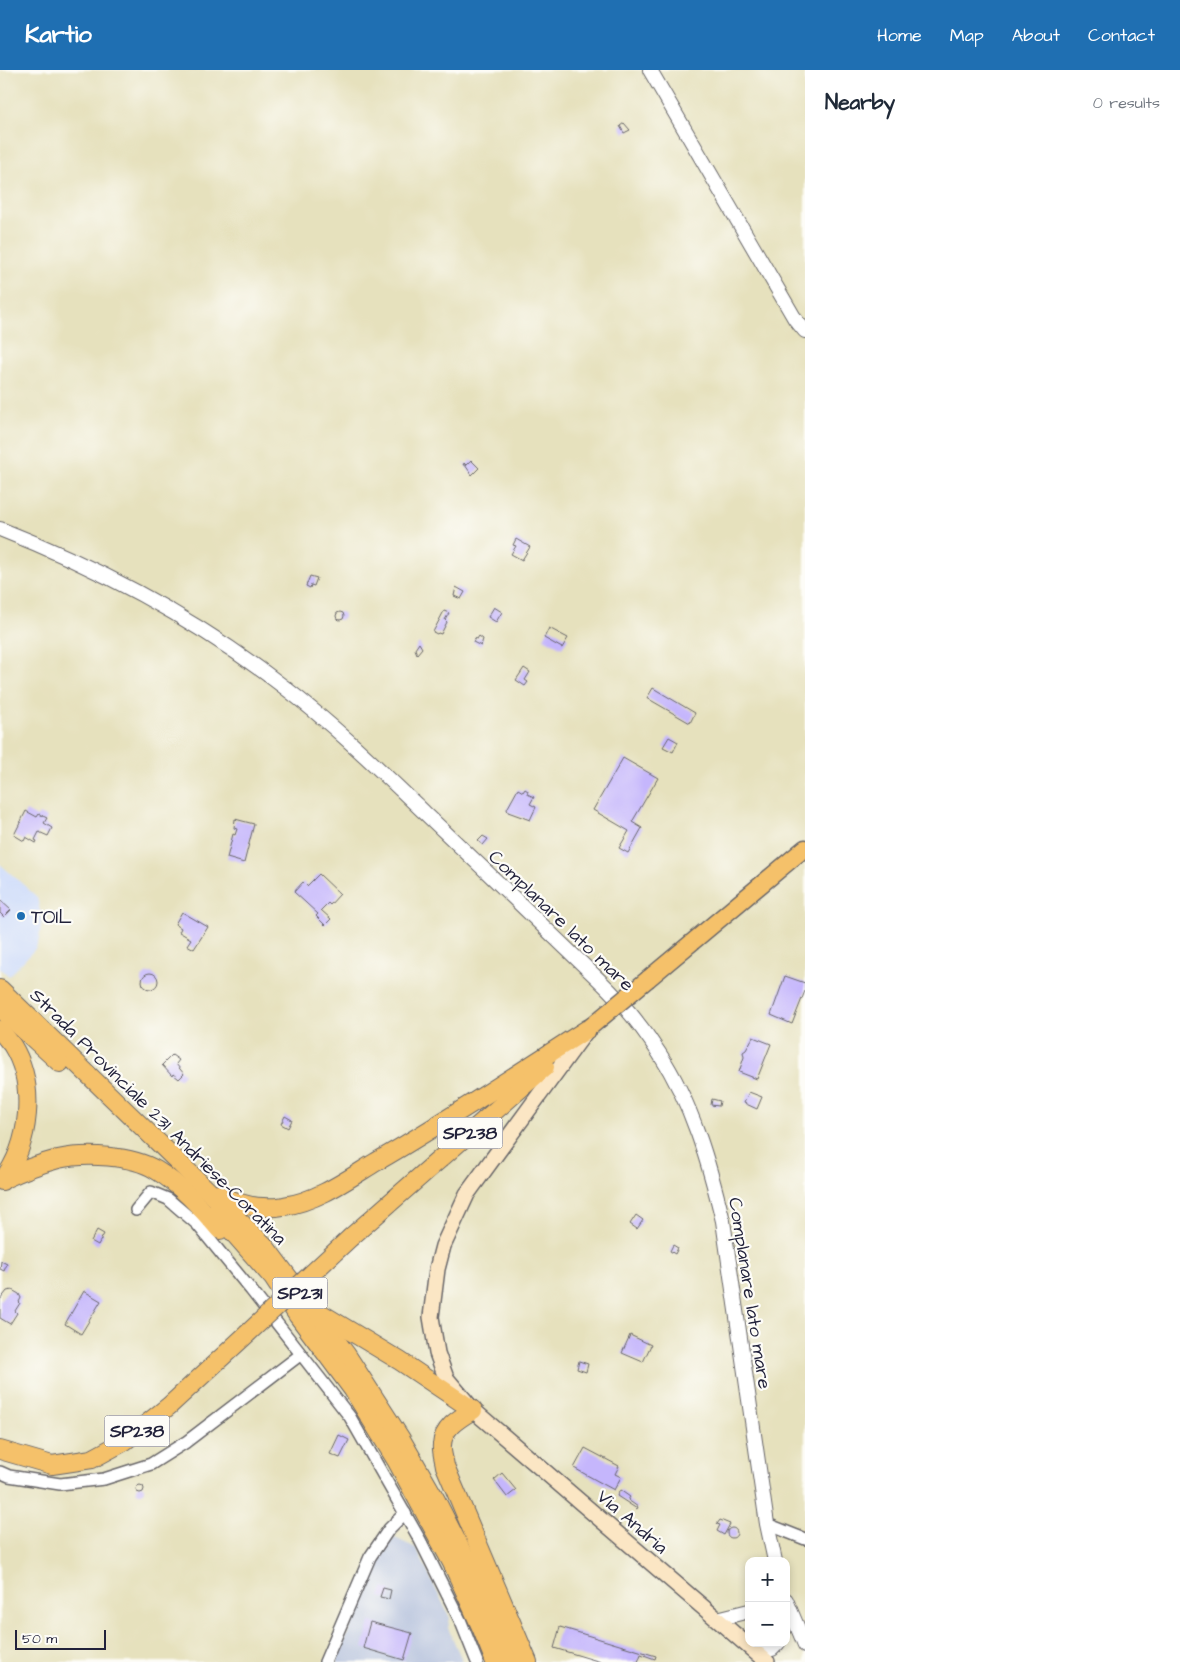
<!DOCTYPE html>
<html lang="en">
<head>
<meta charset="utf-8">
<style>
	:root { --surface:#fff; --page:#f6f6f7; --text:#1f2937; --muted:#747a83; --line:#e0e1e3; --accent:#1f6fb2 }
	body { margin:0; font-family:"Architects Daughter",sans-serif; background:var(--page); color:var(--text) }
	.controls { position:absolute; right:15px; bottom:15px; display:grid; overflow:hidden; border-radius:10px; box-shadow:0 2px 8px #0003 }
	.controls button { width:45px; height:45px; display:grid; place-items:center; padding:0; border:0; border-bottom:1px solid var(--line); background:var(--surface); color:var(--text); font:25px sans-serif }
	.scale { position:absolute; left:15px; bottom:12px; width:91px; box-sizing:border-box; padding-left:5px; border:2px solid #22223b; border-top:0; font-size:14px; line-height:18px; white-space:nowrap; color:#22223b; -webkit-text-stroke:4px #fdfcf7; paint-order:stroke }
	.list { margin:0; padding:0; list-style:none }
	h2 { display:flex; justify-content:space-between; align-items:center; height:65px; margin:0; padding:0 20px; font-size:21px }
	h2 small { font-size:16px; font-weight:400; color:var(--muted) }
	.map { position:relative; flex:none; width:805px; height:1592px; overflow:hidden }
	header { display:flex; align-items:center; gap:30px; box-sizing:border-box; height:70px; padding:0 25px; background:var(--accent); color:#fff }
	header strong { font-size:24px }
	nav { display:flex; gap:28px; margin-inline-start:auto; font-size:18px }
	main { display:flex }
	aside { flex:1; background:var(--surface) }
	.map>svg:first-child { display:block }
</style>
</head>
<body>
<header>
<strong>Kartio</strong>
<nav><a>Home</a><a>Map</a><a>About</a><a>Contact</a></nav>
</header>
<main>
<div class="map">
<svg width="805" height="1592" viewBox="0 0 805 1592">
	<rect width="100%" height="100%" fill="#fdfcf7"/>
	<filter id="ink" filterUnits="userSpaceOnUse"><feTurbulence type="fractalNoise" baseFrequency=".02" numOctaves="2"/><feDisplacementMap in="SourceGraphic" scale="10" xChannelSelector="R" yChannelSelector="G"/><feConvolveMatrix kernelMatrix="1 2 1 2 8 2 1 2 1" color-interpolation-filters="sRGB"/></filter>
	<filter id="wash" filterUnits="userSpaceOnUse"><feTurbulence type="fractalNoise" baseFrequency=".0096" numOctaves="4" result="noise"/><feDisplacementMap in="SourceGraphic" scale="20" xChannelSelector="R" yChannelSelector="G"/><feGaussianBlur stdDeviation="1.12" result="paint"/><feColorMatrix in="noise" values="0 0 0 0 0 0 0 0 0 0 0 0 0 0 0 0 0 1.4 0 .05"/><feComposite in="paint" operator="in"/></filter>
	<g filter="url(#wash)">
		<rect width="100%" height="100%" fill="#e6e1bd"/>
		<path fill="#cddbfa" d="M 0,794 L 37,827 L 42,850 L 39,870 L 35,879 L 9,906 L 0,898 Z"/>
		<path fill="#b9c5de" d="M 395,1468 L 416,1478 L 450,1548 L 448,1558 L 463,1592 L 336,1592 L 383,1477 Z"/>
		<g id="blocks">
			<g fill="#c5b6fc">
				<path d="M 624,53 L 630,60 L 624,63 L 620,56 Z"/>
				<path d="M 471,390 L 479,398 L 472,405 L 465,395 L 463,395 L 464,393 L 466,395 Z"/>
				<path d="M 516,469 L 530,477 L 522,490 L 511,484 L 516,476 L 513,475 Z"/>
				<path d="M 310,506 L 317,508 L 314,516 L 311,515 L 310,518 L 306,516 Z"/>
				<path d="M 456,517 L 465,522 L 461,529 L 454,526 Z"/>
				<path d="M 494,537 L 502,542 L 496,552 L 488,547 Z"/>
				<path d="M 444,541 L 449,543 L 445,550 L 447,552 L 441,564 L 438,563 L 437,564 L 433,562 Z"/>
				<circle cx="340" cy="546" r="4"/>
				<path d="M 549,558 L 568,568 L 562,578 L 544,568 Z"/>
				<path d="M 479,566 L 483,569 L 481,576 L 473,572 L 475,568 L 477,569 Z"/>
				<path d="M 419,573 L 422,578 L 417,584 L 415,579 Z"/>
				<path d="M 524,598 L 530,602 L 525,610 L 528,612 L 525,616 L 516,610 Z"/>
				<path d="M 653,618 L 695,643 L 690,653 L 647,628 Z"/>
				<path d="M 669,667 L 678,672 L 673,682 L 663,677 Z"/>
				<path d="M 623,688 L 658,708 L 632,752 L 642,758 L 628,783 L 619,778 L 629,761 L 593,740 Z"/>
				<path d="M 518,719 L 523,722 L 525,719 L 528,721 L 527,724 L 534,727 L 530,734 L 536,737 L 530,750 L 508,742 L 507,739 Z"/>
				<path d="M 26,741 L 37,747 L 39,744 L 47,748 L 44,753 L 52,758 L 48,766 L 39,762 L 35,770 L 37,771 L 36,773 L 26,767 L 24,771 L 14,765 Z"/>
				<path d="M 235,749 L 254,754 L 244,793 L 227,788 L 233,764 L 235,765 L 237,759 L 234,758 Z"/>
				<path d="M 483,766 L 488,769 L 483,775 L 478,771 Z"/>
				<path d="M 319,804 L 340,824 L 330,835 L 328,833 L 321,840 L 331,849 L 325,855 L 316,846 L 318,844 L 294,822 L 303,812 L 307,816 Z"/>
				<path d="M 0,830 L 11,840 L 4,847 L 0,843 Z"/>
				<path d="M 182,842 L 208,857 L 194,879 L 187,875 L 191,869 L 179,862 L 181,858 L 175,854 Z"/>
				<circle cx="150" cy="911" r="8"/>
				<path d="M 785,906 L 805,913 L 805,921 L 792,954 L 771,945 Z"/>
				<path d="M 753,967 L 771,974 L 757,1009 L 739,1002 L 744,987 L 743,982 L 746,980 Z"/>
				<path d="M 172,985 L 179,990 L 176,994 L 184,1004 L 179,1009 L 173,1004 L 172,1006 L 162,995 Z"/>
				<path d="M 749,1022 L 762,1027 L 757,1039 L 744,1033 Z"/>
				<path d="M 712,1029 L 720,1031 L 719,1036 L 711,1035 Z"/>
				<path d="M 285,1046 L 292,1050 L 288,1058 L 281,1054 Z"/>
				<path d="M 636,1145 L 643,1150 L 637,1159 L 630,1154 Z"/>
				<path d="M 97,1160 L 104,1164 L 98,1175 L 91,1171 Z"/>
				<path d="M 673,1175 L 678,1178 L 675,1184 L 670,1181 Z"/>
				<path d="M 1,1191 L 7,1194 L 4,1201 L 0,1199 Z"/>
				<path d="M 12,1220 L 19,1224 L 21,1228 L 19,1232 L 20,1233 L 15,1241 L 17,1243 L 10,1254 L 0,1248 L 0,1230 L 7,1221 Z"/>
				<path d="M 84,1221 L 101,1231 L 81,1264 L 65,1254 Z"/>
				<path d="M 630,1265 L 651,1275 L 643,1292 L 622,1283 Z"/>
				<path d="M 579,1291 L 588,1294 L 586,1302 L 577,1299 Z"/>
				<path d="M 339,1365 L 349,1370 L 340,1388 L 330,1384 Z"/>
				<path d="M 585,1378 L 619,1396 L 615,1404 L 621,1407 L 614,1420 L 574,1398 Z"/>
				<path d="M 502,1403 L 516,1420 L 507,1427 L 494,1410 Z"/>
				<circle cx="140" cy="1419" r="4"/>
				<path d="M 620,1420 L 630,1427 L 628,1430 L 638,1437 L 637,1439 L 617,1426 Z"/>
				<path d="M 720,1450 L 730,1454 L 724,1465 L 717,1461 L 720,1455 L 717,1454 Z"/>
				<circle cx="732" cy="1463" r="5"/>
				<path d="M 383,1518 L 391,1520 L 389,1529 L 380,1527 Z"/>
				<path d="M 370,1552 L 412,1563 L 404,1590 L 363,1578 Z"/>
				<path d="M 560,1557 L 656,1586 L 655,1589 L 641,1584 L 638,1592 L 601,1592 L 554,1578 Z"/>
			</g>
		</g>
	</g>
	<g filter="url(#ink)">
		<use href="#blocks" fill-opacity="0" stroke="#676568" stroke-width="1"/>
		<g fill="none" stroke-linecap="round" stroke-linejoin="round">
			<g stroke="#676568" stroke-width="14">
				<g id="minor">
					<path d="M 136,1140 L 151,1122 L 168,1129 L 197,1154 L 251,1220 L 350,1347 L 420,1470 L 461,1552 L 477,1592"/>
					<path d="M 0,1402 L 9,1406 L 60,1414 L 104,1409 L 151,1394 L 186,1372 L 300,1285"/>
					<path d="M 767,1454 L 805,1469"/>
					<path d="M 325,1592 L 370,1487 L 389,1459 L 405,1443"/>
				</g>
			</g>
			<g stroke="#676568" stroke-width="16">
				<g id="tertiary">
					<path d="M 650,0 L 795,249 L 805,261"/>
					<path d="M 0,459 C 102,499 197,550 284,617 C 334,655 380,700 425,743 C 483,798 541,854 598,909 C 621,931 642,956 659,983 C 692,1033 709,1093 723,1151 L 767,1454 L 775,1491"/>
					<path d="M 786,1530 L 805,1575"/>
					<path d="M 717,1549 L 749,1541"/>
					<path d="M 756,1583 L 772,1579 L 778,1573"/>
				</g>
			</g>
			<g stroke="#676568" stroke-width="18">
				<path id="secondary" d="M 586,961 L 467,1124 L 443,1176 L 437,1199 L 431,1247 L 437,1283 L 446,1308 L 473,1340 L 767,1592"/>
			</g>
			<g stroke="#676568" stroke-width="19">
				<path id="primary" d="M 648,909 L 805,778"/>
			</g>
			<g stroke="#676568" stroke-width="20">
				<g id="trunk">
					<path d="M 0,919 L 264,1175 L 346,1284 L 401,1369 L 436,1430 L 489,1535 L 513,1592"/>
					<path d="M 0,938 L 60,993"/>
					<path d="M 0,960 C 4,965 8,970 12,975 C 37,1015 30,1075 2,1111"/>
					<path d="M 4,1109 C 21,1101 39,1094 58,1089 C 85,1083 132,1085 156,1100 C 181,1115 201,1138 220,1160"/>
					<path d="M 218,1124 C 239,1135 261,1140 284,1136 C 318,1131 348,1109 376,1092 C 449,1050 518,1003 589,958"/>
					<path d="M 216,1143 L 273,1208 L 298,1246 L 353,1320 L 396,1390 L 452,1493 L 481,1557 L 495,1592"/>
					<path d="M 351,1167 L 545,997"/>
					<path d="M 322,1244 L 400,1291 L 473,1340 C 460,1348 443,1357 442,1375 C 441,1381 444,1389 445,1396 L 528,1592"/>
					<path d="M 0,1380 L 52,1395 L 92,1389 L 125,1371 L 169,1336 L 247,1264"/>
				</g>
			</g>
			<use href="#minor" stroke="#fff" stroke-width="11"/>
			<use href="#tertiary" stroke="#fff" stroke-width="14"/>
			<use href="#secondary" stroke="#fbe6c4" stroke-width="15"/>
			<use href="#primary" stroke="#f5c16b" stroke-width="16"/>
			<use href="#trunk" stroke="#f5c16b" stroke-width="18"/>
			<g stroke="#676568" stroke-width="19" stroke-linecap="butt">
				<path id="primary-bridge" d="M 589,958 L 648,909"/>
			</g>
			<g stroke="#676568" stroke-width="20" stroke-linecap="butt">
				<path id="trunk-bridge" d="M 247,1264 L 351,1167"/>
			</g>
			<use href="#primary-bridge" stroke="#f5c16b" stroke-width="16"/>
			<use href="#trunk-bridge" stroke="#f5c16b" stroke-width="18"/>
		</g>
	</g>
	<circle fill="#1f6fb2" stroke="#fdfcf7" stroke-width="2" cx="21" cy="846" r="5"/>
	<g text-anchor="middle" stroke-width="4.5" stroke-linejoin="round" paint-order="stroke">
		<g fill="#fdfcf7" stroke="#646373" stroke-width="1">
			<rect x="437.5" y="1047.5" width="65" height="31" rx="4"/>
			<rect x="272.5" y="1207.5" width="55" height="31" rx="4"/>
			<rect x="104.5" y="1345.5" width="65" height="31" rx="4"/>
		</g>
		<g font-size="18" font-weight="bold" fill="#22223b">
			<text x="470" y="1069">SP238</text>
			<text x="300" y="1229">SP231</text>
			<text x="137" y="1367">SP238</text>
		</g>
		<g font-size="19" fill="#22223b" stroke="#fdfcf7" text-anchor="start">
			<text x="31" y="853">TOIL</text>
		</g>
		<g font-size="19" fill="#22223b" stroke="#fdfcf7">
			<text transform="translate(562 850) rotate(44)" y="7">Complanare lato mare</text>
			<text transform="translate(159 1046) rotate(45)" y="7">Strada Provinciale 231 Andriese-Coratina</text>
			<text transform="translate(751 1223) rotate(81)" y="7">Complanare lato mare</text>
			<text transform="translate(633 1451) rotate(41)" y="7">Via Andria</text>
		</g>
	</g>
</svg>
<div class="controls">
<button>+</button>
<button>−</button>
</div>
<div class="scale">50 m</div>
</div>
<aside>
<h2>Nearby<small>0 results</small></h2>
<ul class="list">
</ul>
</aside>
</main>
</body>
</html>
